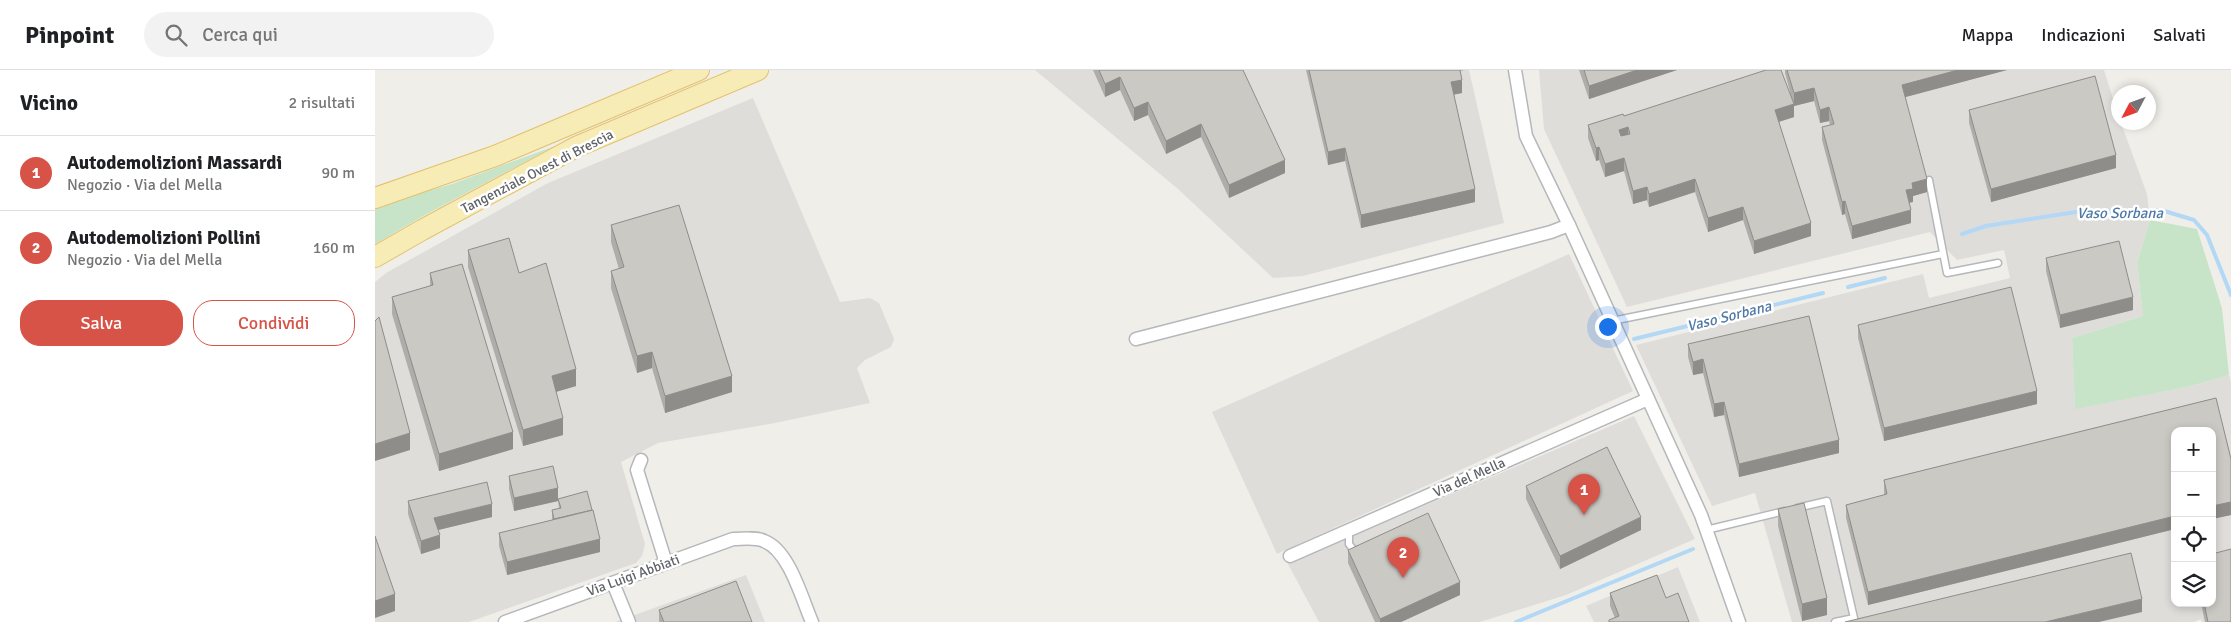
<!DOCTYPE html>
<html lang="it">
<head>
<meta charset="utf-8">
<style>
	:root { --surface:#fff; --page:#f2f2f2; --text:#202124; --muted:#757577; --line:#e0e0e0; --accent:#d75247 }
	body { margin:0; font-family:Signika,sans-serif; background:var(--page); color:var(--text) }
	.controls { position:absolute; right:15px; bottom:15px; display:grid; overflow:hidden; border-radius:10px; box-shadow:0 2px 8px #0003 }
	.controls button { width:45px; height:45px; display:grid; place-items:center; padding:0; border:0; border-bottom:1px solid var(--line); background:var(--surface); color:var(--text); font:25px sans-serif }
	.compass { position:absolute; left:1736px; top:15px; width:45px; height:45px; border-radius:50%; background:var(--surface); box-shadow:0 2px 8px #0003; rotate:229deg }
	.you { position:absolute; left:1232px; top:256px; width:18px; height:18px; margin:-12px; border:4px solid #fff; border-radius:50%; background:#1a73e8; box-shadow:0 0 0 8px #1a73e833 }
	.badge { display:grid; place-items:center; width:32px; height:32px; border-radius:50%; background:var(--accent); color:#fff; font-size:16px; font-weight:700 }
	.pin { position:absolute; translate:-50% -41px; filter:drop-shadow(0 1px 2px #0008) }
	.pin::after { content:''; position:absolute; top:26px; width:18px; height:15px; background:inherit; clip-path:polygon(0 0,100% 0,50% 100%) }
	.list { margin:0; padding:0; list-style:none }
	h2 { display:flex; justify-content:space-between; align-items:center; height:65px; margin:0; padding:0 20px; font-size:21px }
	h2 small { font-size:16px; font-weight:400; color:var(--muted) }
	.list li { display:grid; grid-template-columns:32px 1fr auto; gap:15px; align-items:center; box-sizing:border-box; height:75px; padding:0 20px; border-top:1px solid var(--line) }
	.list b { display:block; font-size:19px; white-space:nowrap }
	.list p { margin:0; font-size:16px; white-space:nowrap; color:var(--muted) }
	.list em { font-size:16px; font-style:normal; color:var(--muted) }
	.actions { display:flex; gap:10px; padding:15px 20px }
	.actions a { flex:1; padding:11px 0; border:1px solid var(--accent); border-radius:20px; text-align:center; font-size:18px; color:var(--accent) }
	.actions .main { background:var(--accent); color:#fff }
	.icon { flex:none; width:28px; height:28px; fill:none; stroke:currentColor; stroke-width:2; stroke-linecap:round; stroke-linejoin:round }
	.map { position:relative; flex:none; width:1856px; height:552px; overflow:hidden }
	header { display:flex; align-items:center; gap:30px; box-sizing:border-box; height:70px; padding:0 25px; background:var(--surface); border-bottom:1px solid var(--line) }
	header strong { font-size:24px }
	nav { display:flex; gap:28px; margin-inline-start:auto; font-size:18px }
	.search { width:350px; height:45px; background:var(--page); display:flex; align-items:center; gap:12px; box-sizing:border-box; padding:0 18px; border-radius:28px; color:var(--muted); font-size:19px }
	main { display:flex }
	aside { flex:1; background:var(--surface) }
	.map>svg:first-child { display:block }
</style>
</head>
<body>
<header>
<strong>Pinpoint</strong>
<div class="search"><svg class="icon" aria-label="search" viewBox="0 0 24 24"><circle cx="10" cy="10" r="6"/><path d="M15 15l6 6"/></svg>Cerca qui</div>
<nav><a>Mappa</a><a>Indicazioni</a><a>Salvati</a></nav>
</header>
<main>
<aside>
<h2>Vicino<small>2 risultati</small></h2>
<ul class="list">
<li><span class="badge">1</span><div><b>Autodemolizioni Massardi</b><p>Negozio · Via del Mella</p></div><em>90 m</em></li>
<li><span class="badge">2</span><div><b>Autodemolizioni Pollini</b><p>Negozio · Via del Mella</p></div><em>160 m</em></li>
</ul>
<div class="actions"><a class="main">Salva</a><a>Condividi</a></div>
</aside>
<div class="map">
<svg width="1856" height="552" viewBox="0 0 1856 552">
	<rect width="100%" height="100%" fill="#f0eee8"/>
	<g fill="#dfddda" fill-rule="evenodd">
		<path d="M 660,0 L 1094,0 L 1129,153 L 928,206 L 898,208 L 803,119 Z"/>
		<path d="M 1164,0 L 1729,0 L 1743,45 L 1744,52 L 1746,53 L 1772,124 L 1775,150 L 1762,193 L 1768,246 L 1697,268 L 1700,338 L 1816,316 L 1854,305 L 1856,313 L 1856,552 L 1827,552 L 1826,549 L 1819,552 L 1417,552 L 1380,423 L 1337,436 L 1261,275 L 1548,204 L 1554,228 L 1635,208 L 1629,180 L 1582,190 L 1555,162 L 1252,237 L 1169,59 ZM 1800,361 L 1837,361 L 1837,533 L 1800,533 Z"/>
		<path d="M 378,28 L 465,232 L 495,228 L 504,233 L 519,269 L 516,277 L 490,290 L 482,298 L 495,333 L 400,353 L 283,373 L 246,392 L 270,474 L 267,486 L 261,493 L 94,552 L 0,552 L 0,212 L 11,203 L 173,113 Z"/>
		<path d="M 1194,184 L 1258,321 L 902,484 L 837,342 Z"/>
		<path d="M 1259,346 L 1320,469 L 1191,525 L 1105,552 L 944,552 L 913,494 Z"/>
		<path d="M 1303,497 L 1325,552 L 1219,552 L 1211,536 Z"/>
		<path d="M 371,505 L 390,552 L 240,552 Z"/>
	</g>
	<g fill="#c8e4c8">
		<path d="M 180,76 L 48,146 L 0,174 L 0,136 L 77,114 Z"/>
		<path d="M 1775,150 L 1822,159 L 1847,238 L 1854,305 L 1816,316 L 1700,339 L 1697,268 L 1768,246 L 1762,193 Z"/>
	</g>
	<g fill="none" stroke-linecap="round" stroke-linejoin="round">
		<g stroke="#b2d8f6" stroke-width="4">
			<path d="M 1587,164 L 1611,156 L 1701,142 L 1786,140 L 1819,150 L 1832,165 L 1856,225"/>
			<path d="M 1473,217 L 1510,208"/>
			<path d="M 1259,269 L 1448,223"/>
			<path d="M 1141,552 L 1318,479"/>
		</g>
		<g stroke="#b5b7bb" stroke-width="9">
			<g id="service">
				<path d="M 1554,110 L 1572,203 L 1623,193"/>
				<path d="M 1237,251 L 1568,184"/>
				<path d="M 1422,438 L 1452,431 L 1479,548 L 1460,552"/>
				<path d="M 974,460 L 974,474 L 980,482 L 982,480"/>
				<path d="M 1331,460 L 1410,441"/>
			</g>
		</g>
		<g stroke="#b5b7bb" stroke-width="15">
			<g id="minor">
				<path d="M 1140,0 L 1151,66 L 1194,155 L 1326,445 L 1364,552"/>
				<path d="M 761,269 L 1176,162 L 1194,155"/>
				<path d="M 266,390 L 262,400 L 291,493"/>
				<path d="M 915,486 L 1273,329"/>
				<path d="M 238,513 L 254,552"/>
				<path d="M 130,552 L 358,469 C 368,469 381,467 389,471 C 414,480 427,529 437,552"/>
			</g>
		</g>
		<g stroke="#e3c26e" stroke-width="22">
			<g id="primary">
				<path d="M 0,128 L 120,86 L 324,0"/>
				<path d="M 0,187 L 47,160 L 201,77 L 383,0"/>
			</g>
		</g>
		<use href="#service" stroke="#fff" stroke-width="6"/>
		<use href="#minor" stroke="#fff" stroke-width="12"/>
		<use href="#primary" stroke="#f7ecb6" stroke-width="20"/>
	</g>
	<g fill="#afada9">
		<path d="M 718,0 L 868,0 L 910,103 L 854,128 L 826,67 L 791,84 L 773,45 L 759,51 L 745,20 L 730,27 Z"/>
		<path d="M 931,0 L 1090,0 L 1085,1 L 1087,23 L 1078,25 L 1100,132 L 986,158 L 970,91 L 953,95 Z"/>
		<path d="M 1204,0 L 1302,0 L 1214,29 Z"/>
		<path d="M 1410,0 L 1632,0 L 1530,27 L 1552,122 L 1538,126 L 1538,132 L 1534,133 L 1536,153 L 1477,169 L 1470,144 L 1467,145 L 1447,70 L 1447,57 L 1455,55 L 1454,51 L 1445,53 L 1439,31 L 1419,36 L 1419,47 L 1404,52 L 1436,166 L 1379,184 L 1368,150 L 1333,162 L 1320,122 L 1274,137 L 1272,130 L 1258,134 L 1249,101 L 1230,107 L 1224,90 L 1221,91 L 1213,68 L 1213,55 L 1249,46 L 1415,22 L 1410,3 Z"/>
		<path d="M 1594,40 L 1741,98 L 1616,132 L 1594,53 Z"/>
		<path d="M 236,155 L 357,322 L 290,343 L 277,298 L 262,303 L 236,218 L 236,201 L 244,199 L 236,172 Z"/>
		<path d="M 93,180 L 144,203 L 201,316 L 181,322 L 188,365 L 148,376 L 93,197 Z"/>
		<path d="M 1671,188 L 1758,240 L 1685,258 L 1671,201 Z"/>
		<path d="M 55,203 L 138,379 L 64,401 L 17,244 L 17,227 L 55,216 Z"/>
		<path d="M 1483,255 L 1662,334 L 1509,371 L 1483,268 Z"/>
		<path d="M 1313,274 L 1464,383 L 1364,407 L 1349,345 L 1339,347 L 1328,303 L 1318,305 L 1313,287 Z"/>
		<path d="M 1841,328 L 1856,389 L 1856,445 L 1837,449 L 1837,361 L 1800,361 L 1800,459 L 1493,535 L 1471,448 L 1471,435 L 1509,425 L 1509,410 Z"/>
		<path d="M 134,406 L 183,431 L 139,441 L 134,419 Z"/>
		<path d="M 1151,416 L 1266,460 L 1185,499 L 1151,429 Z"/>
		<path d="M 183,429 L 225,482 L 132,505 L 124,476 L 124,463 L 177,450 L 177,440 L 184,439 Z"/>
		<path d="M 33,431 L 117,447 L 63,460 L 65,478 L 46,484 L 33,444 Z"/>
		<path d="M 1403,439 L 1452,545 L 1427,551 L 1403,456 Z"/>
		<path d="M 973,480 L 1085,525 L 1026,552 L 1000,552 L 973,493 Z"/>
		<path d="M 1235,523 L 1291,528 L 1314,552 L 1234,552 L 1234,550 L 1240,548 L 1235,536 Z"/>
		<path d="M 1826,533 L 1837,533 L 1856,552 L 1830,552 Z"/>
		<path d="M 284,540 L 377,552 L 284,552 Z"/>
	</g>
	<g fill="#8e8d89">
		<path d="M 1262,0 L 1302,0 L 1214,29 L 1214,16 Z"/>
		<path d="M 1583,0 L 1632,0 L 1527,28 L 1527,15 Z"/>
		<path d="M 745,7 L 745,20 L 730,27 L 730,14 Z"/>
		<path d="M 1087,10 L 1087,23 L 1076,25 L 1076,12 Z"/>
		<path d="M 1439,18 L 1439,31 L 1419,36 L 1419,47 L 1400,53 L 1400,40 L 1419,34 L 1419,23 Z"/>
		<path d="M 773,32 L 773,45 L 759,51 L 759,38 Z"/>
		<path d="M 1454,37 L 1454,51 L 1445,53 L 1445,40 Z"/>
		<path d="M 826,54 L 826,67 L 791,84 L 791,71 Z"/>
		<path d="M 1253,57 L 1253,70 L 1244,73 L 1244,60 Z"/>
		<path d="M 1224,77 L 1224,90 L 1221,91 L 1221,78 Z"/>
		<path d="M 970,78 L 970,91 L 953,95 L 953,82 Z"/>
		<path d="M 1741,85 L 1741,98 L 1616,132 L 1616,119 Z"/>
		<path d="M 1249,88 L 1249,101 L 1230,107 L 1230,94 Z"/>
		<path d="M 910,90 L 910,103 L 854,128 L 854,115 Z"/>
		<path d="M 1320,109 L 1320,122 L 1274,137 L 1274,124 Z"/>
		<path d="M 1552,109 L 1552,122 L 1538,126 L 1538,132 L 1531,133 L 1531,120 L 1537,113 Z"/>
		<path d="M 1272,117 L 1272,130 L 1258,134 L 1258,121 Z"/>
		<path d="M 1100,119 L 1100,132 L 986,158 L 986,145 Z"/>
		<path d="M 1470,131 L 1470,144 L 1467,145 L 1467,132 Z"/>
		<path d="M 1368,137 L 1368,150 L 1333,162 L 1333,148 Z"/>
		<path d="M 1536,140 L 1536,153 L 1477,169 L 1477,156 Z"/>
		<path d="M 1436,153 L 1436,166 L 1379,184 L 1379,171 Z"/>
		<path d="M 1758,227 L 1758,240 L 1685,258 L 1685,245 Z"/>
		<path d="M 277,282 L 277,298 L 262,303 L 262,286 Z"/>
		<path d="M 1328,289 L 1328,303 L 1318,305 L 1318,292 Z"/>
		<path d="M 201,299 L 201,316 L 177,323 L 177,306 Z"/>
		<path d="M 357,306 L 357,322 L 290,343 L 290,326 Z"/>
		<path d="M 1662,321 L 1662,334 L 1509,371 L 1509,358 Z"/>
		<path d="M 1349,332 L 1349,345 L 1339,347 L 1339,334 Z"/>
		<path d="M 188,348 L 188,365 L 148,376 L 148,360 Z"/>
		<path d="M 138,362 L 138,379 L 64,401 L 64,384 Z"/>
		<path d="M 35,363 L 35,380 L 0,391 L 0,374 Z"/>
		<path d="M 1464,370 L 1464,383 L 1364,407 L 1364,394 Z"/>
		<path d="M 183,418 L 183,431 L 139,441 L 139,428 Z"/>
		<path d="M 1856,432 L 1856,445 L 1837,449 L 1837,436 Z"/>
		<path d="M 117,434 L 117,447 L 59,461 L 59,448 Z"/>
		<path d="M 1800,446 L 1800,459 L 1493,535 L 1493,522 Z"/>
		<path d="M 1266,447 L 1266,460 L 1185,499 L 1185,486 Z"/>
		<path d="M 65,465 L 65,478 L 46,484 L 46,471 Z"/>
		<path d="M 225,469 L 225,482 L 132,505 L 132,492 Z"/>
		<path d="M 1085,512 L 1085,525 L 1026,552 L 1005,552 L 1005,549 Z"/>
		<path d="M 20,524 L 20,541 L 0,548 L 0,531 Z"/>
		<path d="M 1452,528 L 1452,545 L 1427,551 L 1427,534 Z"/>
		<path d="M 1767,529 L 1767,542 L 1724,552 L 1670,552 Z"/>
	</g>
	<g fill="#cbc9c4" stroke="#8e8d89" fill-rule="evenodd">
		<path d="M 724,0 L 868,0 L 910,90 L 854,115 L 826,54 L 791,71 L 773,32 L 759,38 L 745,7 L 730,14 Z"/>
		<path d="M 934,0 L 1085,0 L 1087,10 L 1076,12 L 1100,119 L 986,145 L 970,78 L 953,82 Z"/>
		<path d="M 1209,0 L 1262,0 L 1214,16 Z"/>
		<path d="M 1391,0 L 1406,0 L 1419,34 L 1400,40 L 1436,153 L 1379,171 L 1368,137 L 1333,148 L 1320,109 L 1274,124 L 1272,117 L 1258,121 L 1249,88 L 1230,94 L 1224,77 L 1221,78 L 1213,55 L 1248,44 L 1249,46 ZM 1253,57 L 1255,64 L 1246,66 L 1244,60 Z"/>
		<path d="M 1412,0 L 1583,0 L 1527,15 L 1552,109 L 1537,113 L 1538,119 L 1531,120 L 1536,140 L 1477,156 L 1470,131 L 1467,132 L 1447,57 L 1459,54 L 1454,37 L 1445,40 L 1439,18 L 1419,23 Z"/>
		<path d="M 1720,6 L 1741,85 L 1616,119 L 1594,40 Z"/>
		<path d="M 304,135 L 357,306 L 290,326 L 277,282 L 262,286 L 236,201 L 249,197 L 236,155 Z"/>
		<path d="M 134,168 L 144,203 L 171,193 L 201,299 L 177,306 L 188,348 L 148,360 L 93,180 Z"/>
		<path d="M 1744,171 L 1758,227 L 1685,245 L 1671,188 Z"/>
		<path d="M 87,194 L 138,362 L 64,384 L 17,227 L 58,215 L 55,203 Z"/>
		<path d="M 1636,217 L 1662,321 L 1509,358 L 1483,255 Z"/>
		<path d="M 1434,246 L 1464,370 L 1364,394 L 1349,332 L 1339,334 L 1328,289 L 1318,292 L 1313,274 Z"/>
		<path d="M 4,247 L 35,363 L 0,374 L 0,251 Z"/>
		<path d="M 1841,328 L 1856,389 L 1856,432 L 1837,436 L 1837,361 L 1800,361 L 1800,446 L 1493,522 L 1471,435 L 1512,424 L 1509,410 Z"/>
		<path d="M 1232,377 L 1266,447 L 1185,486 L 1151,416 Z"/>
		<path d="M 178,396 L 183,418 L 139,428 L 134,406 Z"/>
		<path d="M 112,412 L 117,434 L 59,448 L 65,465 L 46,471 L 33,431 Z"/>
		<path d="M 212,421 L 217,440 L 179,449 L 177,440 L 186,438 L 183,429 Z"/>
		<path d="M 1429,433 L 1452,528 L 1427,534 L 1403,439 Z"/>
		<path d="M 218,440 L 225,469 L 132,492 L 124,463 Z"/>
		<path d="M 1053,443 L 1085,512 L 1005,549 L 973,480 Z"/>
		<path d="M 0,466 L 20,524 L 0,531 Z"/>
		<path d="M 1856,479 L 1856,552 L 1833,552 L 1829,533 L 1837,533 L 1837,484 Z"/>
		<path d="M 1756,483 L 1767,529 L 1670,552 L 1470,552 Z"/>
		<path d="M 1282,505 L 1291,528 L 1303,523 L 1314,552 L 1234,552 L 1234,550 L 1244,546 L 1235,523 Z"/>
		<path d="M 361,511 L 377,552 L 289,552 L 284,540 Z"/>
	</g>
	<g text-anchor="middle" stroke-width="5" stroke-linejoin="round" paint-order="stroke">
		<g font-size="14" fill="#5f6266" stroke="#fff">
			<text transform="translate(162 101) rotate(-27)" y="5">Tangenziale Ovest di Brescia</text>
			<text transform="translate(1094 407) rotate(-24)" y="5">Via del Mella</text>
			<text transform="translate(258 505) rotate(-20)" y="5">Via Luigi Abbiati</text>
		</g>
		<g font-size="15" font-style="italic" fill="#4f79a7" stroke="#fff">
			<text x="1745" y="148">Vaso Sorbana</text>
			<text transform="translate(1354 246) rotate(-14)" y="5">Vaso Sorbana</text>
		</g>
	</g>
</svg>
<div class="controls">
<button>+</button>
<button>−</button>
<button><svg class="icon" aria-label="locate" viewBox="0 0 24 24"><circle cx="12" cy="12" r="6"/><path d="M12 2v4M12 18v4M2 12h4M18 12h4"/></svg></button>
<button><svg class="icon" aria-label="layers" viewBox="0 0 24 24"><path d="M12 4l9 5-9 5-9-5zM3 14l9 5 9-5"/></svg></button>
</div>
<svg class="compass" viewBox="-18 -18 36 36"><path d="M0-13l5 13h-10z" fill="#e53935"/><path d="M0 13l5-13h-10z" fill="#757577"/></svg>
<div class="you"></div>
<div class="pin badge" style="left:1209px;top:445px">1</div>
<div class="pin badge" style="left:1028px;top:508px">2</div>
</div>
</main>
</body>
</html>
